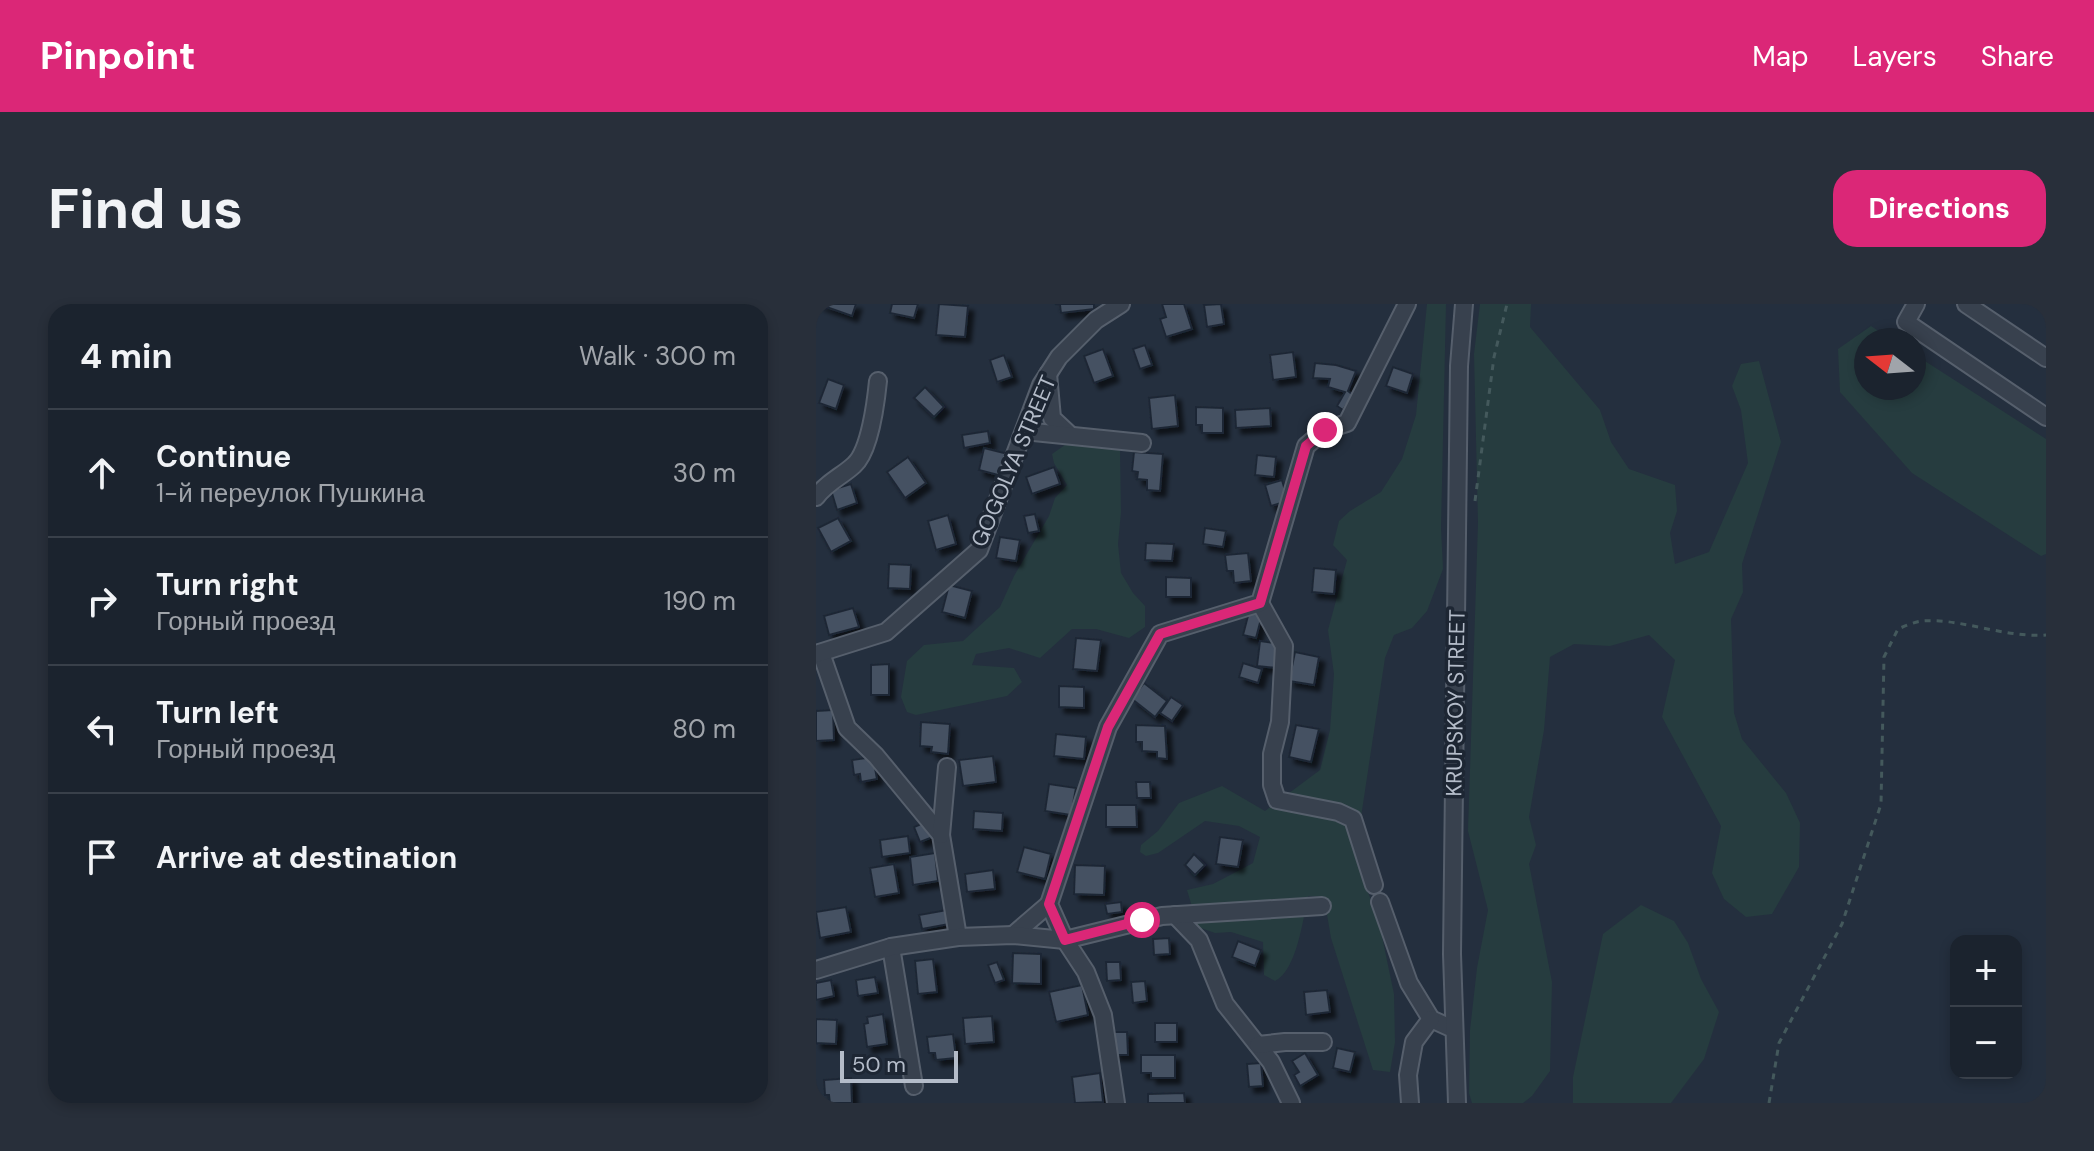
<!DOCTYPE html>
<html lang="en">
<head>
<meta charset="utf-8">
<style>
	:root { --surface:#1b232e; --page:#282f3a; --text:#f1f3f6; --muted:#a0a4aa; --line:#39404a; --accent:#db2777 }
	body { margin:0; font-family:"DM Sans",sans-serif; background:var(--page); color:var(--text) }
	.controls { position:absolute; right:24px; bottom:24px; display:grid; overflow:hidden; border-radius:16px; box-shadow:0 4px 12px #0003 }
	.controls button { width:72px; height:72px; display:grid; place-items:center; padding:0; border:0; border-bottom:2px solid var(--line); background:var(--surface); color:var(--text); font:40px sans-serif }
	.compass { position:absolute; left:1038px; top:24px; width:72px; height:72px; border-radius:50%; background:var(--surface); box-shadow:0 4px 12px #0003; rotate:287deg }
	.scale { position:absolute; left:24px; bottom:20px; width:118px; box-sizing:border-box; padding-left:8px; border:4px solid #b4bcc9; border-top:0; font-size:22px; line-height:28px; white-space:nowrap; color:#b4bcc9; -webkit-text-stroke:6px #1d2633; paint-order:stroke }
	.stop { position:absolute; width:24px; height:24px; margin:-18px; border:6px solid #db2777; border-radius:50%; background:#fff }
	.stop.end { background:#db2777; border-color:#fff; box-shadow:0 2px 8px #0008 }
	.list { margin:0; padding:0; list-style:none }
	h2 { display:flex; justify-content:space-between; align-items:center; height:104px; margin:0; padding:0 32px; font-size:34px }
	h2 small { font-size:26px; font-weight:400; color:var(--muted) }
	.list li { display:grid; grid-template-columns:52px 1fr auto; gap:24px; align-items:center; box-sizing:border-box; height:128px; padding:0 32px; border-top:2px solid var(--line) }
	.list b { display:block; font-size:30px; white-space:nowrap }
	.list p { margin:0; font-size:26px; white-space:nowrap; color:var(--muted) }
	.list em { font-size:26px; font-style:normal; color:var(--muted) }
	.icon { flex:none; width:44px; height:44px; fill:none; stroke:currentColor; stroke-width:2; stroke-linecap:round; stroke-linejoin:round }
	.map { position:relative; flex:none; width:1230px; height:799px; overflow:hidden; border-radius:24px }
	header { display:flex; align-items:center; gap:48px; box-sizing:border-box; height:112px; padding:0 40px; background:var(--accent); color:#fff }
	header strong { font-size:38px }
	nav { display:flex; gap:44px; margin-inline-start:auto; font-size:28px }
	.intro { display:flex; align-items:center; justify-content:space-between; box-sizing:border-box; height:192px; padding:0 48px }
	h1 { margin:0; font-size:56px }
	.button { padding:20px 36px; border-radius:24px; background:var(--accent); color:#fff; font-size:28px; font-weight:700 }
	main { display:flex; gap:48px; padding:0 48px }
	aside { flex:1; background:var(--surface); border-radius:24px; box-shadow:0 4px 12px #0003 }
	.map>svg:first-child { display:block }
</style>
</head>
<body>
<header>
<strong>Pinpoint</strong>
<nav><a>Map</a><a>Layers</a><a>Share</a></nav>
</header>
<div class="intro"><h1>Find us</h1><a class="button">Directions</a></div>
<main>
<aside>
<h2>4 min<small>Walk · 300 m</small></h2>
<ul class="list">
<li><svg class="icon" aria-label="ahead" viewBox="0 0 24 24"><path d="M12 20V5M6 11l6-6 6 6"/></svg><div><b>Continue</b><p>1-й переулок Пушкина</p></div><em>30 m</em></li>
<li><svg class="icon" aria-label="right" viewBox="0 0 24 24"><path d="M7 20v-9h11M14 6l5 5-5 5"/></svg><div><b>Turn right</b><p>Горный проезд</p></div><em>190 m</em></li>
<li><svg class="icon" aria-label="left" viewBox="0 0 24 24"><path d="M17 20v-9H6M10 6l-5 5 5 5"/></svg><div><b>Turn left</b><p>Горный проезд</p></div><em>80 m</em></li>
<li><svg class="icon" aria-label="arrive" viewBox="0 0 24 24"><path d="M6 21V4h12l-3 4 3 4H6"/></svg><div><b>Arrive at destination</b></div></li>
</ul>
</aside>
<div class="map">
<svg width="1230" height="799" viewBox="0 0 1230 799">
	<defs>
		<filter id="shadow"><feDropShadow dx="5.5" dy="5.5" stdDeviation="2" flood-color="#0009"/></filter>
	</defs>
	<rect width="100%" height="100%" fill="#242f3e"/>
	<g fill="#263c3f">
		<path d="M 611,0 L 630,0 L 625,224 L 627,265 L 611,307 L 596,324 L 578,331 L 569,354 L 539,553 L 563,618 L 578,690 L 579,738 L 574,768 L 557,766 L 515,634 L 508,593 L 492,592 C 487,615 481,666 459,677 L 448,671 L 447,638 L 415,628 L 399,629 L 382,623 L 371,586 L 397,580 L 437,559 L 444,533 L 423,522 L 389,517 L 342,549 L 330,552 L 324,548 L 325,541 L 342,527 L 363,499 L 406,482 L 449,507 L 504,466 L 514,426 L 518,370 L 512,326 L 531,256 L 517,241 L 523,217 L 534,207 L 565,188 L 586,155 L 600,111 Z"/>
		<path d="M 664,0 L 715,0 L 714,23 L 784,106 L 795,138 L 813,165 L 859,181 L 861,207 L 854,229 L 859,260 L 893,248 L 932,159 L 925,106 L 916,82 L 925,60 L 943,57 L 965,138 L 926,260 L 927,288 L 915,315 L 918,409 L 926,435 L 970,489 L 984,519 L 983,563 L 956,610 L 930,613 L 908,595 L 896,569 L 905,522 L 846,413 L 859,356 L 833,331 L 794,342 L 758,340 L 734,353 L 728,426 L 713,513 L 720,541 L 713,560 L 736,678 L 734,767 L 716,792 L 707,799 L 656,799 L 653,789 L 654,726 L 661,664 L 672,606 L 652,527 L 662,219 L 658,50 Z"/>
		<path d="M 1055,22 L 1076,36 L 1050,36 L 1050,84 L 1098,84 L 1098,50 L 1230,135 L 1230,250 L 1225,252 L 1096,169 L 1024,88 L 1022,45 Z"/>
		<path d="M 256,136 L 290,141 L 304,146 L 305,208 L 302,240 L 305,269 L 317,289 L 329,302 L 329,323 L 313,334 L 280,325 L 256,325 L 224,354 L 193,344 L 160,350 L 156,361 L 198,364 L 206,378 L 191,392 L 100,411 L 91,408 L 85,393 L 91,357 L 108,341 L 147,337 L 184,303 L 198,272 L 233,212 L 239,194 L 251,181 L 238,159 L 236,150 Z"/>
		<path d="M 825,601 L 858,617 L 872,639 L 885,675 L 903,708 L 888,755 L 855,799 L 757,799 L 757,773 L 787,630 Z"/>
	</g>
	<g fill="#455162" stroke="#1f2835" stroke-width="2" filter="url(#shadow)">
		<path d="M 2,0 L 40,0 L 36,12 Z"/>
		<path d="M 76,0 L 102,0 L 98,14 L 74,9 Z"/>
		<path d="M 123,0 L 152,2 L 149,33 L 120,31 Z"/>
		<path d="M 239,0 L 278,0 L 278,5 L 245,9 L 244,1 Z"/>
		<path d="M 346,0 L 368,0 L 376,25 L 350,33 L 344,15 L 350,13 Z"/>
		<path d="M 405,0 L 408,20 L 391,23 L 388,1 Z"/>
		<path d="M 329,41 L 336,61 L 324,65 L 317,45 Z"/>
		<path d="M 287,45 L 297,72 L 278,79 L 268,52 Z"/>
		<path d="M 477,48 L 480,73 L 457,76 L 454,51 Z"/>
		<path d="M 188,51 L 196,73 L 181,78 L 174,56 Z"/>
		<path d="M 499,59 L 520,61 L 540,67 L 532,87 L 537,91 L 527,106 L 521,102 L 529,88 L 512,83 L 514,75 L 497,74 Z"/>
		<path d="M 577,63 L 597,70 L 591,89 L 570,82 Z"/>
		<path d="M 12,75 L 28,81 L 20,105 L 3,99 Z"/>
		<path d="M 109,83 L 128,103 L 118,113 L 98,94 Z"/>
		<path d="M 359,91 L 362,122 L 336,125 L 333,94 Z"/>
		<path d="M 380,103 L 407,104 L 407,129 L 386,129 L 386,121 L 380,121 Z"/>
		<path d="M 454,104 L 455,122 L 420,124 L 419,106 Z"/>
		<path d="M 172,127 L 174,139 L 148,144 L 146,131 Z"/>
		<path d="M 168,144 L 192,150 L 186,172 L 163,166 Z"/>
		<path d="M 318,148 L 347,150 L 344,187 L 331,186 L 331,176 L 321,175 L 322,168 L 316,167 Z"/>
		<path d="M 441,151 L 460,153 L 458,173 L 439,171 Z"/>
		<path d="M 92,153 L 110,179 L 89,194 L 71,168 Z"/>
		<path d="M 238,163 L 244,180 L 216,190 L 210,173 Z"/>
		<path d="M 466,176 L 472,197 L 455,202 L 449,181 Z"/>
		<path d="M 35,180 L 41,199 L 21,206 L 15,186 Z"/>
		<path d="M 219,210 L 223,227 L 212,229 L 208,212 Z"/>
		<path d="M 132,211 L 140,240 L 120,246 L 112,217 Z"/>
		<path d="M 22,214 L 35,237 L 15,248 L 2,224 Z"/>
		<path d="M 389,224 L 410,227 L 407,243 L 387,240 Z"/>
		<path d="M 184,233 L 204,236 L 200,257 L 180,254 Z"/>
		<path d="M 330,239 L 358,240 L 356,257 L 329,256 Z"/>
		<path d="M 432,249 L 435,277 L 418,279 L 417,267 L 411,267 L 409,251 Z"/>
		<path d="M 73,260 L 95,261 L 94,285 L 72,284 Z"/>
		<path d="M 498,264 L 520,266 L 518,290 L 496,288 Z"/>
		<path d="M 350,273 L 375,274 L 375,293 L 350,293 Z"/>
		<path d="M 133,281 L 156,287 L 149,314 L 126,308 Z"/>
		<path d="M 37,304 L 43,323 L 13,331 L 8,312 Z"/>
		<path d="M 433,308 L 446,311 L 440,334 L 427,331 Z"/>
		<path d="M 260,334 L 285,336 L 281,367 L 257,365 Z"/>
		<path d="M 444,337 L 464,340 L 461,364 L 441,362 Z"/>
		<path d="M 479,348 L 503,353 L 498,381 L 473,377 Z"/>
		<path d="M 427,359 L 446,365 L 442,379 L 423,373 Z"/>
		<path d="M 73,360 L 73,391 L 55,391 L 55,361 Z"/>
		<path d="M 328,379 L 351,397 L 339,413 L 316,395 Z"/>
		<path d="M 243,382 L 268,383 L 268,404 L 243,403 Z"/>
		<path d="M 355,393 L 367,401 L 356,417 L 344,409 Z"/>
		<path d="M 17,406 L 18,436 L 0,437 L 0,407 Z"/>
		<path d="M 105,418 L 134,420 L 132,450 L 115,448 L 116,443 L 104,442 Z"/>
		<path d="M 320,421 L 349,422 L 351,455 L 341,454 L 341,448 L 326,447 L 326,438 L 320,438 Z"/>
		<path d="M 480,421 L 503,425 L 495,458 L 473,453 Z"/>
		<path d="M 240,430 L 270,433 L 268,455 L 238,452 Z"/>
		<path d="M 177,452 L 180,478 L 147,482 L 143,456 Z"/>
		<path d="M 57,453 L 61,475 L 45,478 L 44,470 L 38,471 L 36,456 Z"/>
		<path d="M 320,478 L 334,478 L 335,494 L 321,494 Z"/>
		<path d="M 233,480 L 260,484 L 255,511 L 229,507 Z"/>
		<path d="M 290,501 L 320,501 L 321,523 L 290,523 Z"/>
		<path d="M 158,507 L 187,509 L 186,527 L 157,525 Z"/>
		<path d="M 110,518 L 117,533 L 104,538 L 98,523 Z"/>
		<path d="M 92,532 L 94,549 L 66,553 L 64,536 Z"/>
		<path d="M 404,533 L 427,536 L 422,563 L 400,560 Z"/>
		<path d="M 208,543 L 235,550 L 229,575 L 201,568 Z"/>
		<path d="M 119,549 L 122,577 L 97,581 L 94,553 Z"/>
		<path d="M 378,550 L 389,561 L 379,571 L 369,561 Z"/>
		<path d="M 78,560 L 83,589 L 59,593 L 54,564 Z"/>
		<path d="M 259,561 L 289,562 L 288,591 L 258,590 Z"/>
		<path d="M 177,566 L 179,585 L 151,588 L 149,570 Z"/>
		<path d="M 305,598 L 306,608 L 291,610 L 289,600 Z"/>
		<path d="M 30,603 L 35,628 L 4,634 L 0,608 Z"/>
		<path d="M 131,606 L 133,620 L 106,625 L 103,611 Z"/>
		<path d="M 353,634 L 354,650 L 338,651 L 337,635 Z"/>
		<path d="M 422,637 L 445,646 L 439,662 L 416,653 Z"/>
		<path d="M 197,649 L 225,650 L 225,680 L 196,679 Z"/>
		<path d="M 117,655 L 121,688 L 102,690 L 99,657 Z"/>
		<path d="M 181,658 L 188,676 L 179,679 L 172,661 Z"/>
		<path d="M 290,658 L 304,658 L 305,676 L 291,677 Z"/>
		<path d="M 59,673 L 62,689 L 42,692 L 40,676 Z"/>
		<path d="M 15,676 L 18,692 L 0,696 L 0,679 Z"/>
		<path d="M 329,677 L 331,697 L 317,699 L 315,678 Z"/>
		<path d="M 266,681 L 272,711 L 240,718 L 233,688 Z"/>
		<path d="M 511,686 L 514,708 L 490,711 L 488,688 Z"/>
		<path d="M 67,710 L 71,740 L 51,743 L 48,720 L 52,719 L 51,713 Z"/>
		<path d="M 176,712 L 178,738 L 149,740 L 147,714 Z"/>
		<path d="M 0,715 L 21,716 L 20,740 L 0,739 Z"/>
		<rect x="339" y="719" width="22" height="19"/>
		<path d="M 297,728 L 311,728 L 312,751 L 298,751 Z"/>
		<path d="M 137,730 L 140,754 L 120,756 L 119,749 L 113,749 L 111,733 Z"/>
		<path d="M 521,744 L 539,748 L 534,768 L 517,764 Z"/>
		<path d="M 489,749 L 502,771 L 484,782 L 478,771 L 483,768 L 476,757 Z"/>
		<path d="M 325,751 L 359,751 L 359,774 L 335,774 L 335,769 L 325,769 Z"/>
		<path d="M 445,759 L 447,782 L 433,783 L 431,760 Z"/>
		<path d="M 284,769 L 287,798 L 259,799 L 256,773 Z"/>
		<path d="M 35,774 L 36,799 L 14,799 L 13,791 L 9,791 L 8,776 Z"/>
		<path d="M 368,789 L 369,799 L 332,799 L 332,790 Z"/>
	</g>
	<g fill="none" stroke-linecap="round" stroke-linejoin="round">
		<g stroke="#565f6c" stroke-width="20">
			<g id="minor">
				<path d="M 1100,0 L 1090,18 L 1230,113"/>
				<path d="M 1150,0 L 1230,54"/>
				<path d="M 232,70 L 236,114 L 252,129"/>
				<path d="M 208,127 L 326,139"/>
				<path d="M 0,193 C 11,178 25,173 38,161 C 54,147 60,97 62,77"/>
				<path d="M 444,299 L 468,342 L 464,418 L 456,450 L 456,481 L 461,496 L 522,508 L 537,515 L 558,581"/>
				<path d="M 5,349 L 31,424 L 60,452 L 125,531 L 142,633"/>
				<path d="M 0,350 L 70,328 L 163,246 L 225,81 L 243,53 L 280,16 L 305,0"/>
				<path d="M 125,531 L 131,463"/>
				<path d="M 564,598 L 593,679 L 615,715 L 637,725"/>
				<path d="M 359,611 L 383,636 L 409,700 L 455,758 L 475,799"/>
				<path d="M 197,631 L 233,600"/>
				<path d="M 75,643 L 98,782"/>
				<path d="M 0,666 L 75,643 L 142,633 L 197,631 L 249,636 L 346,612 L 506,602"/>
				<path d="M 442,741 L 469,738 L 507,738"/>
				<path d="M 300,799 L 287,711 L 270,668 L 249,636 L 233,600 L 292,423 L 344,330 L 444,299 L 490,142 L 509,126 L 531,119 L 591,0"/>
				<path d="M 594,799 L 592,771 L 598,738 L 615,715"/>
				<path d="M 641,799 L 636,650 L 643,62 L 648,0"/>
			</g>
		</g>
		<g stroke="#44595c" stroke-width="3" stroke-dasharray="6 6" stroke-linecap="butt">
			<path d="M 659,197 L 678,53 L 691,0"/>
			<path d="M 953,799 L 963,739 L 1026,620 L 1065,500 L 1068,353 L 1082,325 C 1089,322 1098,318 1106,317 C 1146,314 1187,334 1230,331"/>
		</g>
		<use href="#minor" stroke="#38414e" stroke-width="16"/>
	</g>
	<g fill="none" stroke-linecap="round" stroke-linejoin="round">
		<path stroke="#db2777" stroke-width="10" d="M 326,616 L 249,636 L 233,600 L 292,423 L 344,330 L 444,299 L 490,142 L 509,126"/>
	</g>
	<g text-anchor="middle" stroke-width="7" stroke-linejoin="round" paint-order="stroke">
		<g font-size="22" fill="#b4bcc9" stroke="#1d2633">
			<text transform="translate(197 157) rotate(-67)" y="8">GOGOLYA STREET</text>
			<text transform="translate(639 399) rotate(-89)" y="8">KRUPSKOY STREET</text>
		</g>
	</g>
</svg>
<div class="controls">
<button>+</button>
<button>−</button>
</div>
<svg class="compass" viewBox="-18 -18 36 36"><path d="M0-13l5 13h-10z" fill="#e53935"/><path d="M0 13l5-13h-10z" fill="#a0a4aa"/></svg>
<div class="scale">50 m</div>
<div class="stop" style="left:326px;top:616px"></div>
<div class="stop end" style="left:509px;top:126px"></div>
</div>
</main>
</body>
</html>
